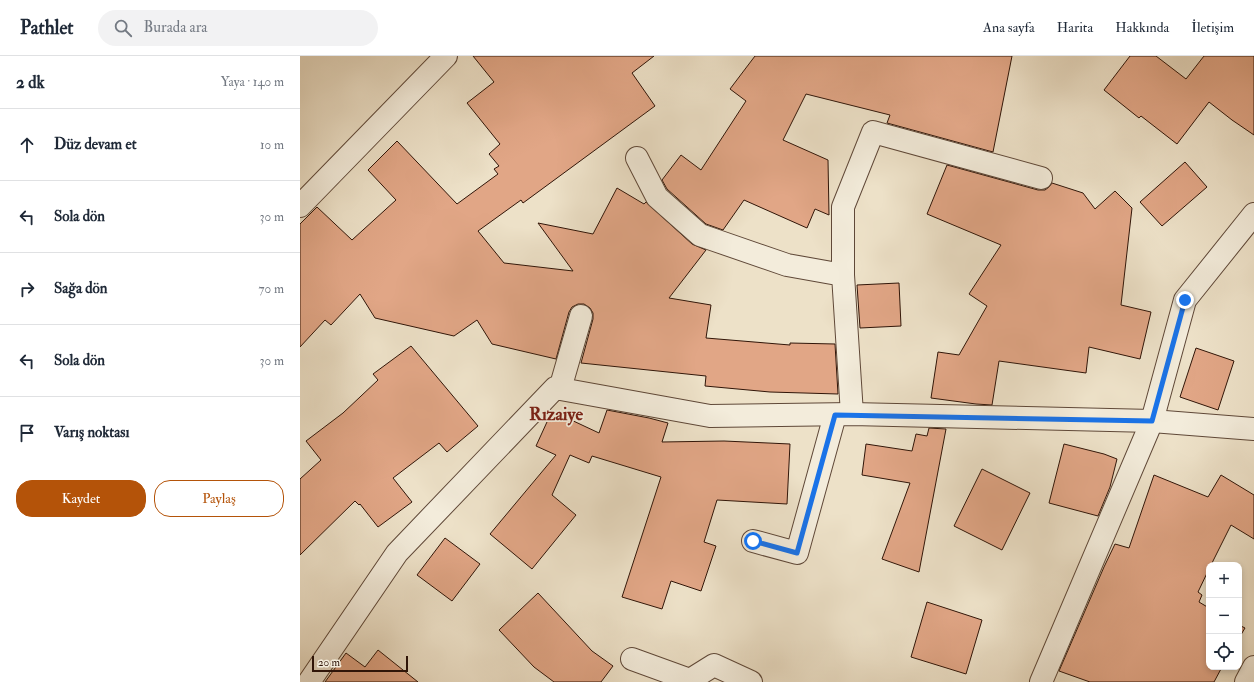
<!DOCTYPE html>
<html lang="tr">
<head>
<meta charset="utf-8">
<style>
	:root { --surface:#fff; --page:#f2f2f3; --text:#1f2937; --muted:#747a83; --line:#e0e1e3; --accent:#b45309 }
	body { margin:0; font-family:"IM FELL Double Pica",serif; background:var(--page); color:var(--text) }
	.controls { position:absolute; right:12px; bottom:12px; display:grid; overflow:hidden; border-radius:8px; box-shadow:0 2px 6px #0003 }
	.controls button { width:36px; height:36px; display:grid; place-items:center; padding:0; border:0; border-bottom:1px solid var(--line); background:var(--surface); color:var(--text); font:20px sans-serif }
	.scale { position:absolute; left:12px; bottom:10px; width:96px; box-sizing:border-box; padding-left:4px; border:2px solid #301508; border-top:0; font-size:11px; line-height:14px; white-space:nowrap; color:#301508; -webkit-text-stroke:3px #f3ecdb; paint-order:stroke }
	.stop { position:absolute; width:12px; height:12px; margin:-9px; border:3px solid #1a73e8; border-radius:50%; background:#fff }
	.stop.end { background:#1a73e8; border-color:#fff; box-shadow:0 1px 4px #0008 }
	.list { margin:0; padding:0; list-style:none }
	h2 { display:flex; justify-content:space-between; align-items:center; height:52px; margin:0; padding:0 16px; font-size:17px }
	h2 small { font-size:13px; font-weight:400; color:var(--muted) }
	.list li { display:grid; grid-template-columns:26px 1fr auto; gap:12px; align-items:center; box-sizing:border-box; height:72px; padding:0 16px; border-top:1px solid var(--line) }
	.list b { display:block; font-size:15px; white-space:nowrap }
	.list em { font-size:13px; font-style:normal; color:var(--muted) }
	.actions { display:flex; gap:8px; padding:12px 16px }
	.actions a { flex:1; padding:9px 0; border:1px solid var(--accent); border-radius:16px; text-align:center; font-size:14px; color:var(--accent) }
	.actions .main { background:var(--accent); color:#fff }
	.icon { flex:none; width:22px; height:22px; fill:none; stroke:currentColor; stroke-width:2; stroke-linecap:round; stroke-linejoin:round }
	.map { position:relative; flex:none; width:954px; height:626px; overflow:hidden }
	header { display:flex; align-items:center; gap:24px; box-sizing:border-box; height:56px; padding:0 20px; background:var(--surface); border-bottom:1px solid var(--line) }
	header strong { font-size:19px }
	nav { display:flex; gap:22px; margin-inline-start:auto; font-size:14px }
	.search { width:280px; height:36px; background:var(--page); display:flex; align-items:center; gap:10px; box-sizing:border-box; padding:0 14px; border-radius:22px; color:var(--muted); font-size:15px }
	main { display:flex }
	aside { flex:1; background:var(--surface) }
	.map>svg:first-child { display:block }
</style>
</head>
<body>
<header>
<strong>Pathlet</strong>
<div class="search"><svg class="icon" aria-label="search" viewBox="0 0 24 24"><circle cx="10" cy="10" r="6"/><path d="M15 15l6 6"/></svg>Burada ara</div>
<nav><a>Ana sayfa</a><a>Harita</a><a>Hakkında</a><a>İletişim</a></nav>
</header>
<main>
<aside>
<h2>2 dk<small>Yaya · 140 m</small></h2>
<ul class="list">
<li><svg class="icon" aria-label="ahead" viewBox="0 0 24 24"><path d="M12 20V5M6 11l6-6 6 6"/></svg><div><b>Düz devam et</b></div><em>10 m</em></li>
<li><svg class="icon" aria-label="left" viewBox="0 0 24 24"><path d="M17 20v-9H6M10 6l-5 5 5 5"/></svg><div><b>Sola dön</b></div><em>30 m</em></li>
<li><svg class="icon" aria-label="right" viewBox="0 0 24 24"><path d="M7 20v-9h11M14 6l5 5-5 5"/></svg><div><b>Sağa dön</b></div><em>70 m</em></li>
<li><svg class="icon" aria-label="left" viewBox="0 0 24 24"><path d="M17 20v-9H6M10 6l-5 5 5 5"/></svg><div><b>Sola dön</b></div><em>30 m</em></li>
<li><svg class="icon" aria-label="arrive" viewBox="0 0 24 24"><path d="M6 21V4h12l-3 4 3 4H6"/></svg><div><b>Varış noktası</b></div></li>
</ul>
<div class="actions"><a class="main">Kaydet</a><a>Paylaş</a></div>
</aside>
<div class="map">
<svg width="954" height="626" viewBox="0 0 954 626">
	<rect width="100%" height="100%" fill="#ede1c8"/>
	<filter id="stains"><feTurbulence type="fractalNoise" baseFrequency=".005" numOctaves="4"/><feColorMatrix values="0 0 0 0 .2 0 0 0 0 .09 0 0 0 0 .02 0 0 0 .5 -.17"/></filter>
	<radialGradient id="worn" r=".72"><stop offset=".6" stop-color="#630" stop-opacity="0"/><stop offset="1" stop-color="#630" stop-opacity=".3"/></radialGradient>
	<g fill="#e1a686" stroke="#301508">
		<path d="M 173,0 L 354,0 L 332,17 L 355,50 L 223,147 L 221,144 L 178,175 L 204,207 L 273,215 L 238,167 L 293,178 L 317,132 L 344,148 L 346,146 L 392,188 L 406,194 L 369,242 L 411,249 L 406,282 L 490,289 L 490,287 L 535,288 L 538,338 L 470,336 L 405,330 L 406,320 L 281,307 L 293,263 L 293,257 L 290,252 L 284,248 L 278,248 L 272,251 L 269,256 L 256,303 L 192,288 L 177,264 L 154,280 L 75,262 L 60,238 L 31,269 L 25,264 L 0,291 L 0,168 L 17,151 L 52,184 L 96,144 L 68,114 L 97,85 L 157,148 L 198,118 L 194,113 L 199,110 L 189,98 L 200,88 L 167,47 L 194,26 Z"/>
		<path d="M 455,0 L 712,0 L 693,96 L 587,67 L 590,59 L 506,38 L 483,84 L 528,104 L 529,159 L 515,153 L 507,172 L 444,144 L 423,174 L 406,168 L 367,133 L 362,124 L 381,99 L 401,114 L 446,45 L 430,33 Z"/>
		<path d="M 830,0 L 856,0 L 886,23 L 904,0 L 954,0 L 954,79 L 932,64 L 909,46 L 877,88 L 841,60 L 839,62 L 804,34 Z"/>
		<path d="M 885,106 L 907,131 L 862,170 L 840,146 Z"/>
		<path d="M 647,109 L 738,134 L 745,134 L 749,131 L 752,127 L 783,137 L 795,153 L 815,135 L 832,152 L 821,249 L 851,256 L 840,303 L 789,291 L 786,317 L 699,305 L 692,349 L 676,348 L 631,342 L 638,296 L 659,299 L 687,250 L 669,238 L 701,189 L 627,158 Z"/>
		<path d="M 599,227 L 601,270 L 560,272 L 557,229 Z"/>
		<path d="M 111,290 L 178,370 L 147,396 L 139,387 L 93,422 L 112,446 L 78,471 L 60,448 L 59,449 L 55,445 L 0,499 L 0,423 L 21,404 L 6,385 L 43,357 L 78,324 L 73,318 Z"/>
		<path d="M 896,292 L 934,305 L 918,354 L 880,341 Z"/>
		<path d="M 307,354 L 349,362 L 368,367 L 362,386 L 424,385 L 490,388 L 487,448 L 417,444 L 404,486 L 416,490 L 401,535 L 371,525 L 362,553 L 322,541 L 361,421 L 292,400 L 289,407 L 270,399 L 252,439 L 276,459 L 232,513 L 190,478 L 256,399 L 236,390 L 252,355 L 299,377 Z"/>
		<path d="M 629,372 L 646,373 L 619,516 L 582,503 L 610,427 L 562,419 L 566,388 L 612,395 L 616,378 L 627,380 Z"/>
		<path d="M 764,388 L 804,398 L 817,403 L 810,431 L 798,460 L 749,447 Z"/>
		<path d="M 682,413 L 730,437 L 702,494 L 654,470 Z"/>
		<path d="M 854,419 L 908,441 L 921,419 L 954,439 L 954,483 L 931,469 L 911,509 L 909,509 L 909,513 L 898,536 L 902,539 L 899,546 L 909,552 L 909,611 L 922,611 L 914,626 L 790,626 L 759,615 L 804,511 L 815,488 L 829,492 Z"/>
		<path d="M 145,482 L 180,508 L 152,545 L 117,519 Z"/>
		<path d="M 238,537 L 292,595 L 313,610 L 301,626 L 254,626 L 234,611 L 199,574 Z"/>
		<path d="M 627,546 L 682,564 L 666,618 L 611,601 Z"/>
		<path d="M 939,569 L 945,572 L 939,582 Z"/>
		<path d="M 78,594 L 118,626 L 25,626 L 46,597 L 65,611 Z"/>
	</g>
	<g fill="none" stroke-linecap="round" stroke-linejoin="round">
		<g stroke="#5f4838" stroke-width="24">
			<g id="minor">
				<path d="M 337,102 L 357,141 L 400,179 L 487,209 L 543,219 L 552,358"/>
				<path d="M 0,150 L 146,0"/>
				<path d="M 543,219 L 543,151 L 573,76 L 741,122"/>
				<path d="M 260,333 L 281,260"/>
				<path d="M 453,485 L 497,497 L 535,359"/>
				<path d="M 332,603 L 390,624 L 389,626"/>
				<path d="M 390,624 L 414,609 L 451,626"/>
				<path d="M 9,626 L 97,497 L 255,332 L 410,360 L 552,358 L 852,365 L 954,373"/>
				<path d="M 741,626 L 852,365 L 885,244 L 954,158"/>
				<path d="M 946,626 L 954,611"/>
			</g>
		</g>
		<use href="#minor" stroke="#f3ecdb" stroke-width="22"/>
	</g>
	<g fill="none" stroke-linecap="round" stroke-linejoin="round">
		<path stroke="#1a73e8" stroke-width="5" d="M 453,485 L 497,497 L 535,359 L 852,365 L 885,244"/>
	</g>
	<g text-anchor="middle" stroke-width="3.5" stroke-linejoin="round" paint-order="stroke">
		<g font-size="18" font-weight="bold" fill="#7a1f14" stroke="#f3ecdb">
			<text x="256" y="364">Rızaiye</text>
		</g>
	</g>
	<rect width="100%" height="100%" filter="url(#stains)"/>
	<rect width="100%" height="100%" fill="url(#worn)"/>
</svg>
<div class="controls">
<button>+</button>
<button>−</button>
<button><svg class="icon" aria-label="locate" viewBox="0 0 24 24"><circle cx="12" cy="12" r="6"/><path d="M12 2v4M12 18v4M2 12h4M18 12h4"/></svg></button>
</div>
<div class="scale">20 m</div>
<div class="stop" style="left:453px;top:485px"></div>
<div class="stop end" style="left:885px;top:244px"></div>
</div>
</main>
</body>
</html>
